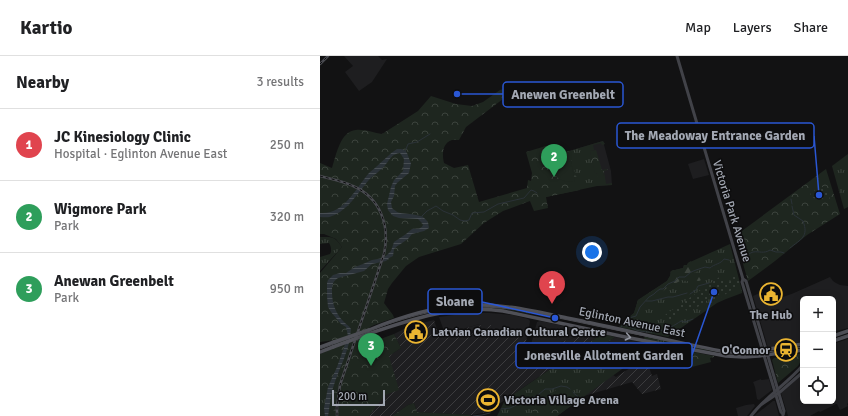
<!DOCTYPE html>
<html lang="en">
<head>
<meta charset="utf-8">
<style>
	:root { --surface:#fff; --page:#f2f2f2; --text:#202124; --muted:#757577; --line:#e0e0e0; --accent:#111827 }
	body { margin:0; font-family:Signika,sans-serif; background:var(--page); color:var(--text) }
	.controls { position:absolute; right:12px; bottom:12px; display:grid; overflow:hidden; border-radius:6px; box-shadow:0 2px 10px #0003 }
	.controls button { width:36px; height:36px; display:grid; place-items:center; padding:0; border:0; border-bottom:1px solid var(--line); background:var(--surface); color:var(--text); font:20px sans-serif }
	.scale { position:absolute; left:12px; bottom:10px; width:53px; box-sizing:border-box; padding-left:4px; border:2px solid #a3a8b3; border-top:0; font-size:11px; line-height:14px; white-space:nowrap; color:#a3a8b3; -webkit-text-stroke:3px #0d0d0e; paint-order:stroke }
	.you { position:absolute; left:272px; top:196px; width:14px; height:14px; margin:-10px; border:3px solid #fff; border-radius:50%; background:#1a73e8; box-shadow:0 0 0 6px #1a73e833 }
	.badge { display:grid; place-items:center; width:26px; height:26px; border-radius:50%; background:var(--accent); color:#fff; font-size:13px; font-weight:700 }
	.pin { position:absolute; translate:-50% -33px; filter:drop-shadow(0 1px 2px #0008) }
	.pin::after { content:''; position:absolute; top:21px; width:14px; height:12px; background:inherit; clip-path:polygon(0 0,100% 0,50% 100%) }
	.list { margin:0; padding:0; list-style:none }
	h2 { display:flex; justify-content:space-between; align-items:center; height:52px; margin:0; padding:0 16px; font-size:17px }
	h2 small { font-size:13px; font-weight:400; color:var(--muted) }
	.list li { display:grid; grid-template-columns:26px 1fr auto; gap:12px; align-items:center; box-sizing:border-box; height:72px; padding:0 16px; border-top:1px solid var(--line) }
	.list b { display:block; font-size:15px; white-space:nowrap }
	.list p { margin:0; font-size:13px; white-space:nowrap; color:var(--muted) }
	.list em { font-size:13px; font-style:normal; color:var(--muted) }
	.icon { flex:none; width:22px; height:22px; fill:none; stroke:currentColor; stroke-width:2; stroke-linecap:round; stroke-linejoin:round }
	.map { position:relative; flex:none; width:528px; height:360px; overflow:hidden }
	header { display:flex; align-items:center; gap:24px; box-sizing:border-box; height:56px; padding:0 20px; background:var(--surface); border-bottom:1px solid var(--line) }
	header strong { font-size:19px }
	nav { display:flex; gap:22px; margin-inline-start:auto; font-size:14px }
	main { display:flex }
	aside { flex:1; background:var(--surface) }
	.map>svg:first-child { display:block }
</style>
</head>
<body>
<header>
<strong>Kartio</strong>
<nav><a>Map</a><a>Layers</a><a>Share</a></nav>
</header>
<main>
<aside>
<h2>Nearby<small>3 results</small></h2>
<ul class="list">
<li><span class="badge" style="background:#e0444e">1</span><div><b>JC Kinesiology Clinic</b><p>Hospital · Eglinton Avenue East</p></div><em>250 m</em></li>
<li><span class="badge" style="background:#2e9e5b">2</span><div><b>Wigmore Park</b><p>Park</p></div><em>320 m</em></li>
<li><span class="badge" style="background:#2e9e5b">3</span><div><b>Anewan Greenbelt</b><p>Park</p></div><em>950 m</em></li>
</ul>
</aside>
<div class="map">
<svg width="528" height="360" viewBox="0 0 528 360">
	<defs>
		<pattern id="industrial-furrows" width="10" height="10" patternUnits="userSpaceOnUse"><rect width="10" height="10" fill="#1e1e20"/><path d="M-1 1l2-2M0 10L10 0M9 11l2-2" fill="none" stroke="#3c3c3e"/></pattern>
		<pattern id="grass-tufts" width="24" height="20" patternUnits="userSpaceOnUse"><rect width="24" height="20" fill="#1e261f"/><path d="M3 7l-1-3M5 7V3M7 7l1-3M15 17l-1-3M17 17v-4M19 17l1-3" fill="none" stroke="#3c433d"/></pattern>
		<pattern id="forest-firs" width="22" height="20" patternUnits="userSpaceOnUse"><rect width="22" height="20" fill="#1e261f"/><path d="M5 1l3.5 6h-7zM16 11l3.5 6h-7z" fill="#3c433d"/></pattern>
		<pattern id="park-crowns" width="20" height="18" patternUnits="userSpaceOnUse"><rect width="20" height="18" fill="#1e261f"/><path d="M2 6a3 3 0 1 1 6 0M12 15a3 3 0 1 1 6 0" fill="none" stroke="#3c433d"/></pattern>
		<pattern id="garden-dots" width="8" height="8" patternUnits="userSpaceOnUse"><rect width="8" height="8" fill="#1e261f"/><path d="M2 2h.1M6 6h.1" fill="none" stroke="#3c433d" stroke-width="1.8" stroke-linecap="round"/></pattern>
		<pattern id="water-rules" width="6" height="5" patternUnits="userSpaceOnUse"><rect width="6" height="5" fill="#2b3238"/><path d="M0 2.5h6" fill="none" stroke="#474d52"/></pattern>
	</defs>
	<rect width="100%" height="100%" fill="#121213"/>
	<g fill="#1e1e20">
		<path d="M 24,0 L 58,0 L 62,4 L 67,3 L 52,26 L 39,35 L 25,16 L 33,10 Z"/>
		<path d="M 283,85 L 291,115 L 292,129 L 277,130 L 249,95 Z"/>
		<path d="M 384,103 L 389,119 L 373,123 L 368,108 Z"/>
		<path d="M 510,221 L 513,225 L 516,227 L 520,229 L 528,230 L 528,272 L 513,276 L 513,243 L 483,243 L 483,286 L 448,292 L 433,240 L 451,232 L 455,244 L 474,237 Z"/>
		<path d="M 149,257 L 170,257 L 193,259 L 208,263 L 210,265 L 208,278 L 197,276 L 190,276 L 174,281 L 161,270 L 160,268 L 125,278 L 119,261 Z"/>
		<path d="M 220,265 L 269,275 L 270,277 L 209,296 L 217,266 Z"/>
		<path d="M 295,281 L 333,289 L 333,290 L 309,308 L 283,303 L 287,287 Z"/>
		<path d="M 528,283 L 528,347 L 527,348 L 528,350 L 520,354 L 517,348 L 516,348 L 500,356 L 499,355 L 490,360 L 468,360 L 461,337 L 483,318 L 483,345 L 513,345 L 513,288 Z"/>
		<path d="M 441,323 L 441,324 L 449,323 L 452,334 L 439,344 L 437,343 L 435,331 L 433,326 Z"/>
		<path d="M 453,345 L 455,345 L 459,360 L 434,360 Z"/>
		<path d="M 434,348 L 435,350 L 427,360 L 418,360 L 416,352 L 426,349 Z"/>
	</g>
	<g fill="url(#industrial-furrows)">
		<path d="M 114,264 L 119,280 L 160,268 L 161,270 L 172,269 L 174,281 L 190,276 L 197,276 L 208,278 L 202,298 L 270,277 L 282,278 L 167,356 L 152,359 L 97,356 L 94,347 L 88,349 L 72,360 L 49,360 L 69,300 L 81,292 L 74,278 L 90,270 Z"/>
		<path d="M 326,302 L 332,320 L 337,318 L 341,333 L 322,338 L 312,326 L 264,340 L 293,319 L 296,321 Z"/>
	</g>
	<g fill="url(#grass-tufts)">
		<path d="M 283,85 L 285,88 L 282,89 L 281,87 L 273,89 L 274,94 L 270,95 L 275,117 L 284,120 L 283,115 L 284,115 L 286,128 L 292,127 L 292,129 L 277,130 L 226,141 L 223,146 L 223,91 L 226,90 L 229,101 Z"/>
		<path d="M 528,98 L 528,151 L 524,153 L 512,110 Z"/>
		<path d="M 0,181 C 13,181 14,180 22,191 L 0,215 L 0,201 L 10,198 C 12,195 11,190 9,187 L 0,188 Z"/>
		<path d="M 410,188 L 422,235 L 422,237 L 406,243 L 397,247 L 348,281 L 299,271 L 314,257 L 318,244 L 347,225 L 350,220 L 351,215 L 363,212 L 364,209 L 367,209 L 368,207 Z"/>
		<path d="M 163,250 L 180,251 L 210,256 L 210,258 L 184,253 L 168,252 L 119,256 L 118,254 L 139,251 Z"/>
		<path d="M 282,278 L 295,281 L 287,287 L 283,303 L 309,308 L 237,360 L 177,360 L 185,344 Z"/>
		<path d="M 325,280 L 404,296 L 423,298 L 438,297 L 438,298 C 399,299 362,290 324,283 Z"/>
		<rect x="0" y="338" width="14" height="22"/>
	</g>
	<path fill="url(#forest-firs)" d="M 371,205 L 373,212 L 377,211 L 378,215 L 370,219 L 373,220 L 386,217 L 387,221 L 379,225 C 372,223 369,227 362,224 L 348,231 L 340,238 L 329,243 L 322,251 L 318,261 L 309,261 L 314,257 L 318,244 L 347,225 L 350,220 L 351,215 L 363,212 L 364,209 L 367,209 L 368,207 Z"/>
	<g fill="url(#park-crowns)">
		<path d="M 190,31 L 196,31 L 196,40 L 183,43 L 146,71 L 139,84 C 137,84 134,84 132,84 C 122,87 122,99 124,107 L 134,112 L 148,109 L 159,146 L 207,132 L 208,124 L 211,125 L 212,117 L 206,96 L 226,90 L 229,101 L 249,95 L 260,134 L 226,141 L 228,152 L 214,155 L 210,145 L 183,155 L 164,167 L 141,188 L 99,201 L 86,210 L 72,227 L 68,233 L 64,247 L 73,259 L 74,262 L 54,269 L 50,271 L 47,280 L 53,279 L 55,285 L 74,278 L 81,292 L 69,300 L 79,334 L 65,339 L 49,360 L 14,360 L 14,338 L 0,338 L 0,298 L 12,293 L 15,284 L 0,286 L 0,217 L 22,191 L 16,183 L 4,178 L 0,178 L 0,107 L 12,112 C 16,100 20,75 36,74 C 45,73 54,77 62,78 L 98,55 L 111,40 L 136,48 L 152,50 L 163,46 L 180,34 Z"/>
		<path d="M 276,94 L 282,114 L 287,113 L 288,114 L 283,115 L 284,121 L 278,121 L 277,117 L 275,118 L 270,95 Z"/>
		<path d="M 506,113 L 520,158 L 487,179 L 455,205 L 428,225 L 415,180 Z"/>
		<path d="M 352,292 L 394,300 L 394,301 L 390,302 L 391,306 L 364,313 L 362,311 L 358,310 Z"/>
		<path d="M 483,297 L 482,303 L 478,310 L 458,327 L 452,304 L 454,302 Z"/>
		<path d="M 240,332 C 248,332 252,338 253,345 L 256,346 L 237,360 L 216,360 L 210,351 Z"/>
		<path d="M 94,347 L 97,356 L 152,359 L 150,360 L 72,360 L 88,349 Z"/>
	</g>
	<g fill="url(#garden-dots)">
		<path d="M 497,131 L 505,131 L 508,133 L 510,145 L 504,145 L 490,141 L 491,136 L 494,135 Z"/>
		<path d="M 416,216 L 420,228 L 393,247 L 389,243 L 369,257 L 365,253 L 350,265 L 345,259 L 401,220 L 406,228 L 411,224 L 410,222 Z"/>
	</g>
	<g fill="#1e261f">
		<path d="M 251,105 L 255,126 C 242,126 234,123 230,109 Z"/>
		<path d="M 238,333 L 246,344 L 227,358 L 218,346 Z"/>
	</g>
	<path fill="url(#water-rules)" d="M 77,93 C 89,92 87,100 91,107 L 89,117 L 77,127 L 75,130 L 74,140 L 71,146 L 72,152 C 73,153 76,155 77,156 C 89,160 108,155 109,172 L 104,175 L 92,178 L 88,183 L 76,191 L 74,193 L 73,200 L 69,202 L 66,205 L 52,208 L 44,215 L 18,222 C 12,226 12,230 12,236 C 12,248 16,258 24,266 C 27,269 29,270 31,273 C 30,294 19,312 13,332 C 10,341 10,351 8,360 L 5,360 L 4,352 L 8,331 L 17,311 L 28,280 L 26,271 L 21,268 L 11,256 L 8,251 L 7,240 L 7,227 L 8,224 L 13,219 L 20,217 L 26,217 L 35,211 L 43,208 L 52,204 L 63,202 L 67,199 L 71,195 L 74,186 L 86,178 L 92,173 C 96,172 101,174 103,169 L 102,167 L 98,163 L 79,162 L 73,160 L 68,154 L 67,148 L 71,131 L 74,124 L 83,115 L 84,103 L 80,97 C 72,98 70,103 66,108 C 61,115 53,119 48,125 C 38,137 27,155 12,160 C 9,162 4,161 0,161 L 0,157 C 24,159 35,133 49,117 C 51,115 54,113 56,111 C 63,105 69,98 77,93 Z"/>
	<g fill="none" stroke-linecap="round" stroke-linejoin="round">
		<g stroke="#2b3238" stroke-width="1">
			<path d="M 85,96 L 88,88 L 97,86 L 110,78"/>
			<path d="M 471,143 L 472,148"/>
			<path d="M 102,162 L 102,160 L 107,155 L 116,150 L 123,155 L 133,159 L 140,164 L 145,165 L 149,164 L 152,157 L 164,156 L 178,148 L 204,142 L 211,134 L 214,135 L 217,137"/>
			<path d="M 470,192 C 481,183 489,181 483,165 L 474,159 L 472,150"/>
			<path d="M 424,200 C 428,199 430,197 433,196 C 439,195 444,198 450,194 L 456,196 L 461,196 L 464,197"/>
			<path d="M 370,238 L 376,234 L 378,230 L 389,227"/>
			<path d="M 326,245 L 332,245 L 348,241 L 353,241 L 367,237"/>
			<path d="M 304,269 C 309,270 312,272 316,274 C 333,279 348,274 361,265 L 365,266 L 373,263"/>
			<path d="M 301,271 L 307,266 L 309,262 L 316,260 L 320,251 L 329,241 L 334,238 L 336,236 L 340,233 L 343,233 L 348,228 L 355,225 L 359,221 L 365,221 L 371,216 L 376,214 L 385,211 L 390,212 C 394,208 401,208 404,203 L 409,204"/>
			<path d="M 253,336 C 254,339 258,339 260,343"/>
			<path d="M 181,353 L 190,352 L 218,339 L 225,333 L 232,333 L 241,330 L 247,331 L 250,333"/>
			<path d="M 153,360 L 162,359 L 170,357"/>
		</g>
		<g stroke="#414248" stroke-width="3">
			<path d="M 357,0 L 423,223 L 426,225 L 464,355 L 463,359"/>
			<path d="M 423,223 L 422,226 L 461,356 L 463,358"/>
			<path d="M 442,348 L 460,336 L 483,316"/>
			<path d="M 431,360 C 446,340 467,328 483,309"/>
		</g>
		<g stroke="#4f5057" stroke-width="3.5">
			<path d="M 49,274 C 80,261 111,251 145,249 C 180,247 213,255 247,262 C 298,272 349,285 401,295 L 429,296 L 483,288"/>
			<path d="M 48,278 C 92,263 136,248 183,255 L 310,282 L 406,300 L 424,301 L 439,300 L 483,294"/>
			<path d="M 513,280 L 528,275"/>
			<path d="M 513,285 L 528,280"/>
			<path d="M 0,291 L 14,286"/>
			<path d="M 0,296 L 13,291"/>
		</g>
		<g stroke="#4a4b51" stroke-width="1">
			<path d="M 513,284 L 528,279"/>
			<path d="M 0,293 C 36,280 73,264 111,256 C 142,249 174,250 205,255 L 402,296 L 416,298 L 433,298 L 483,291"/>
		</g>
		<g stroke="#4a4b51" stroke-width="2.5">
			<g id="rail">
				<path d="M 0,8 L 8,0"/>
				<path d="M 0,120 C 11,123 23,125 33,130 C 61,142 70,170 64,198 L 20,329 L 17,351 L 17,360"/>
			</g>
		</g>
		<use href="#rail" stroke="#0d0d0e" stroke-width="1" stroke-dasharray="3" stroke-linecap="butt"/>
		<g stroke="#4f5057" stroke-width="3.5">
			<path d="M 14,286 L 49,274"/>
			<path d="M 13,291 L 48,278"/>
		</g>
	</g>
	<defs><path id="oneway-chevron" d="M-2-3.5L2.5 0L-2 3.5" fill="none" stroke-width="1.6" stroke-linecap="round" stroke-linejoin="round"/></defs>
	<use stroke="#9296a1" href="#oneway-chevron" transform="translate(308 281) rotate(12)"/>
	<defs>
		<g id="civic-ring" transform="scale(1.15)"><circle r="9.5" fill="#0d0d0e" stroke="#ebb531" stroke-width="1.5"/><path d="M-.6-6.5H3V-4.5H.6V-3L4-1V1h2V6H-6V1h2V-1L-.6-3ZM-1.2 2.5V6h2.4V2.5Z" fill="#ebb531"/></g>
		<g id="station-ring" transform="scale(1.15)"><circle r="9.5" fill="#0d0d0e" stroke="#ebb531" stroke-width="1.5"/><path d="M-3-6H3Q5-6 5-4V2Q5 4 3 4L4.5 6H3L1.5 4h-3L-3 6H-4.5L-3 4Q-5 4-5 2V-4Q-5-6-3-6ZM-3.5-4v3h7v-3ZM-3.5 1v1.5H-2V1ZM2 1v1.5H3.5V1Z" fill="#ebb531"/></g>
		<g id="stadium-ring" transform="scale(1.15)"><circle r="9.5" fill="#0d0d0e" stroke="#ebb531" stroke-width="1.5"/><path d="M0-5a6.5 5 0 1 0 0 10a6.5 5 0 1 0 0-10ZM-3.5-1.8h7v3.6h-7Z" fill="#ebb531"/></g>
	</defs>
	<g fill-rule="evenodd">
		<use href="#civic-ring" x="451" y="238"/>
		<use href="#civic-ring" x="96" y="276"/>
		<use href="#station-ring" x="466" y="294"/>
		<use href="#stadium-ring" x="168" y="344"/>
	</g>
	<g text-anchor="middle" stroke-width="3" stroke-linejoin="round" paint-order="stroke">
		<g font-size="12" fill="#a3a8b3" stroke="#0d0d0e">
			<text transform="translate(412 155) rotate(73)" y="4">Victoria Park Avenue</text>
			<text transform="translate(312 266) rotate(12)" y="4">Eglinton Avenue East</text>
		</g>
		<g font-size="12" font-weight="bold" fill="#a3a8b3" stroke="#0d0d0e" text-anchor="start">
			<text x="451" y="263" text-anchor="middle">The Hub</text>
			<text x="112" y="280">Latvian Canadian Cultural Centre</text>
			<text x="450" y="298" text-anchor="end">O'Connor</text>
			<text x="184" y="348">Victoria Village Arena</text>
		</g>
	</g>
	<path fill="none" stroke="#2a57d4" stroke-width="1.5" d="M137 38L183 38M499 139L494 80M235 262L162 246M394 236L372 299"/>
	<g fill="#2a57d4" stroke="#0d0d0e" stroke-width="1.5">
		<circle cx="137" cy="38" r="4"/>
		<circle cx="499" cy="139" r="4"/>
		<circle cx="235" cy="262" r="4"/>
		<circle cx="394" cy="236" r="4"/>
	</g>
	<g fill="#0d0d0e" stroke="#2a57d4" stroke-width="1.5">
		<rect x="183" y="26" width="120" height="25" rx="4"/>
		<rect x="297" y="67" width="197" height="25" rx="4"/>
		<rect x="108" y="233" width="54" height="25" rx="4"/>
		<rect x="196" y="287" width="176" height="25" rx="4"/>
	</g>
	<g font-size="13" text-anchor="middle" font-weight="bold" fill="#a3a8b3">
		<text x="243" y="43">Anewen Greenbelt</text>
		<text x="395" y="84">The Meadoway Entrance Garden</text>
		<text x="135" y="250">Sloane</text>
		<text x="284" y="304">Jonesville Allotment Garden</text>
	</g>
</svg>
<div class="controls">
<button>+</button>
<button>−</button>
<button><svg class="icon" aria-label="locate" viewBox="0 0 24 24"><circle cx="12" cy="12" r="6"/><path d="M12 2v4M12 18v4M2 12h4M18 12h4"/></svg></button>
</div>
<div class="scale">200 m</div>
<div class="you"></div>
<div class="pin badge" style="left:232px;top:248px;background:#e0444e">1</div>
<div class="pin badge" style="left:234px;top:121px;background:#2e9e5b">2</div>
<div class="pin badge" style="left:51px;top:310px;background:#2e9e5b">3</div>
</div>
</main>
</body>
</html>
